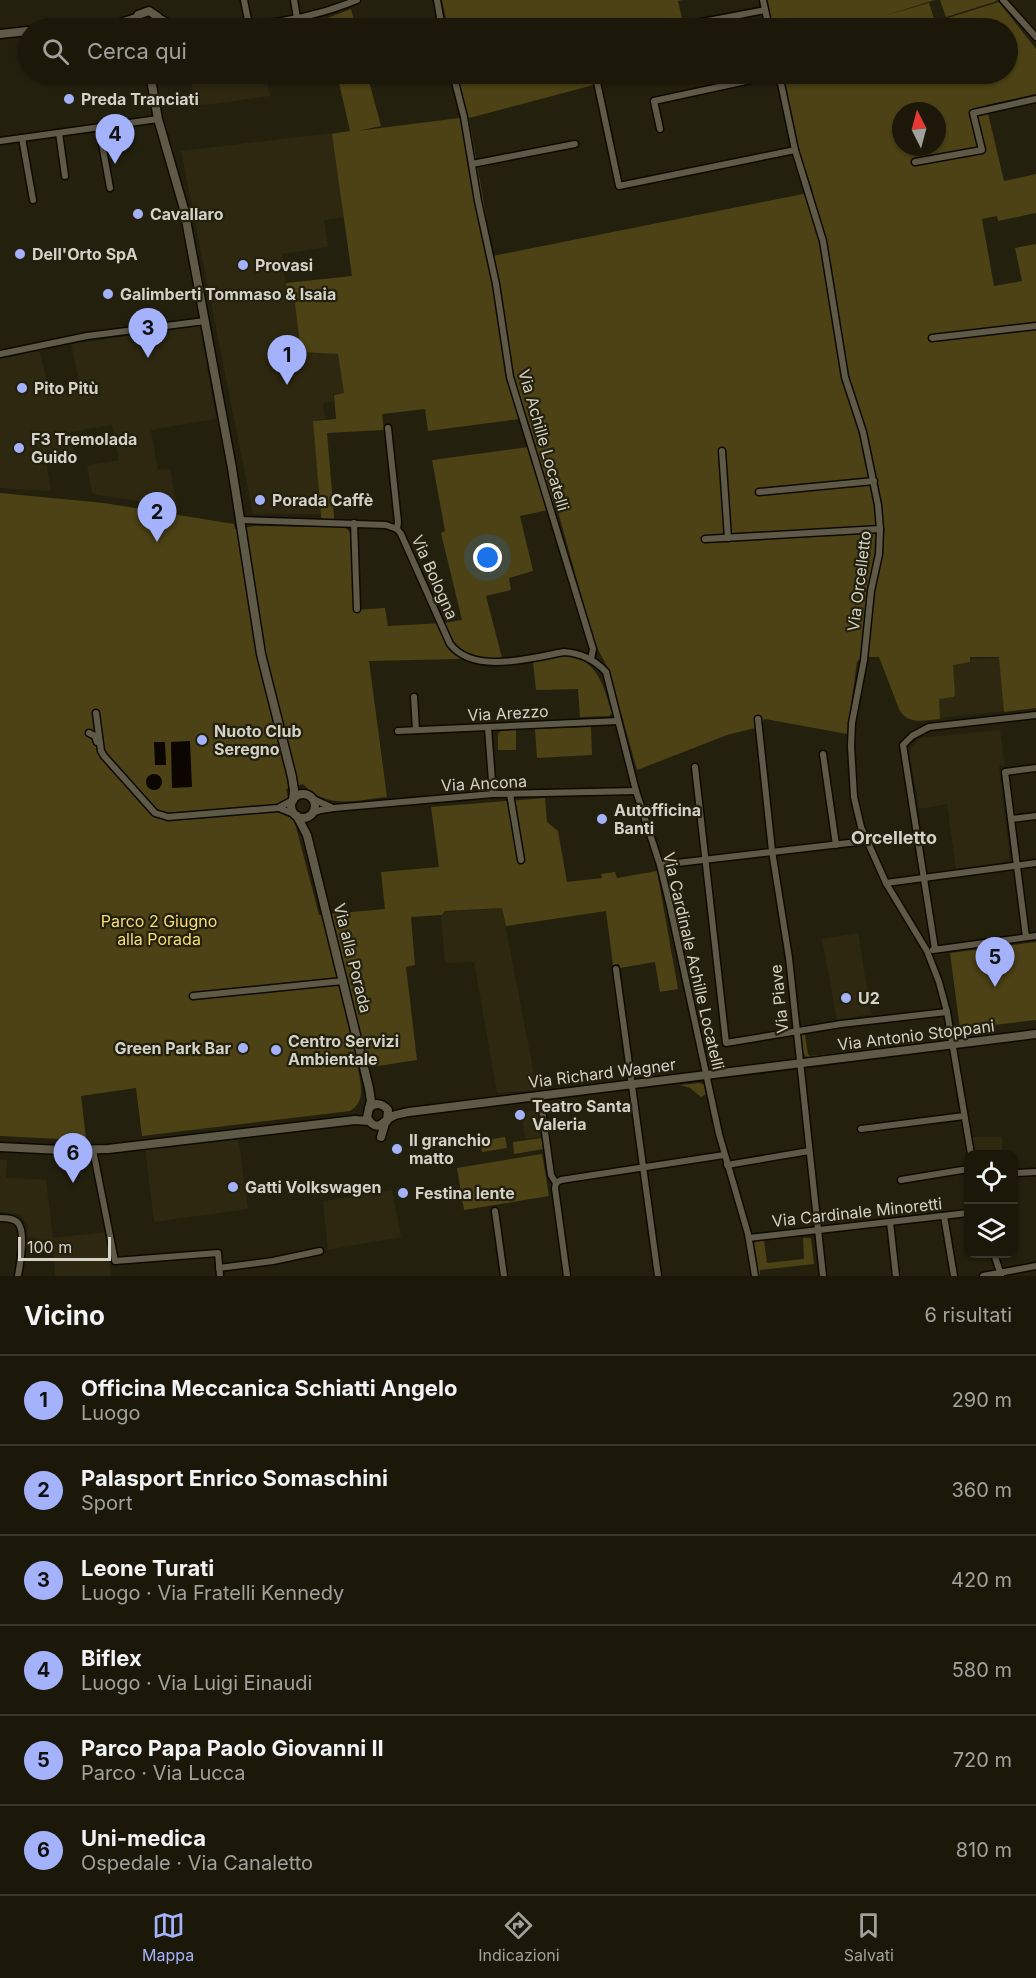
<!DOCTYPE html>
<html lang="it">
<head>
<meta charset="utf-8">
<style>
	:root { --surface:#1b180a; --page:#242113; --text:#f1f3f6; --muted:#a0a09c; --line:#39372b; --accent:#a4b2fc }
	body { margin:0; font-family:Inter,sans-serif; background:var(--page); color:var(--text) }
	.controls { position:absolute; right:18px; bottom:18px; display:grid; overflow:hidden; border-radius:12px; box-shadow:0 2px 4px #0004 }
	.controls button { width:54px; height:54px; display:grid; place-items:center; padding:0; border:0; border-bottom:2px solid var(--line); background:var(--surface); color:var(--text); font:30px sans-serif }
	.compass { position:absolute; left:892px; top:102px; width:54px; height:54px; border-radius:50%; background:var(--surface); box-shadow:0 2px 4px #0004; rotate:354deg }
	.scale { position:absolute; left:18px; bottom:15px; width:93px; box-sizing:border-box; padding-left:6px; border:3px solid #d4d2c7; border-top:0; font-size:16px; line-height:21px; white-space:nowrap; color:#d4d2c7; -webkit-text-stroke:4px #24200e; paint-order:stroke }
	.you { position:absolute; left:488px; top:558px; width:21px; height:21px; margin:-15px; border:4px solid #fff; border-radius:50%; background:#1a73e8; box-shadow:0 0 0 9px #1a73e833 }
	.badge { display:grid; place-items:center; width:39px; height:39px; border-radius:50%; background:var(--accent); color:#111; font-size:20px; font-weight:700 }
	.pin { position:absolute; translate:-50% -50px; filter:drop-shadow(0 2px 3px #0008) }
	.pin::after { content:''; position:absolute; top:32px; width:21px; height:18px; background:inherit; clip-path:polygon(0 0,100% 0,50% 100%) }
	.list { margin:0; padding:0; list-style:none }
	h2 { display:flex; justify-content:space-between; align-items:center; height:78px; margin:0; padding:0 24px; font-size:26px }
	h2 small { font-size:20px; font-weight:400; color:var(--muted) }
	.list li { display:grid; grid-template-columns:39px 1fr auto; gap:18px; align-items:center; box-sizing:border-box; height:90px; padding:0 24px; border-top:2px solid var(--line) }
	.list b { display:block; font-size:22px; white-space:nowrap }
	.list p { margin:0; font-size:20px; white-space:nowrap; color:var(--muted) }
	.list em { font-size:20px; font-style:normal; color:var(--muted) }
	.icon { flex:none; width:33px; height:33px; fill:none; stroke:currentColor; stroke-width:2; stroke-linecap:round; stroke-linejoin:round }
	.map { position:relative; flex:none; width:1036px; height:1276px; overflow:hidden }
	.search { position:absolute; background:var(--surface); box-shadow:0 2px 4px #0004; left:18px; right:18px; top:18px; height:66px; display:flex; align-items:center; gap:15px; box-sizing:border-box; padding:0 21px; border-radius:33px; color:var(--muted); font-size:22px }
	.sheet { height:618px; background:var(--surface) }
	nav { display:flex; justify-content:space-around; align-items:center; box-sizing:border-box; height:84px; border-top:2px solid var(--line); background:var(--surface); font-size:16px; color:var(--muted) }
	nav a { display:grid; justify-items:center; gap:3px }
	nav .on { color:var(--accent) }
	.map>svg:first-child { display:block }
</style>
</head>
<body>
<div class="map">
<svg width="1036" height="1276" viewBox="0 0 1036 1276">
	<rect width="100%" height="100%" fill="#24200e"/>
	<g fill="#2e2810">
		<path d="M 189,74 L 265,74 L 270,96 L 205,105 L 197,104 Z"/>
		<path d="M 350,131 L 363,215 L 324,220 L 328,247 L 282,254 L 287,296 L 294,296 L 301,352 L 338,354 L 344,393 L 333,394 L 334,401 L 323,403 L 325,419 L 313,421 L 322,514 L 253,514 L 181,151 Z"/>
		<path d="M 200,326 L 216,419 L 151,430 L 158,470 L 170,469 L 177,506 L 96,495 L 92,492 L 87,465 L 119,460 L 112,425 L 70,432 L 75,457 L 46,462 L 51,491 L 0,488 L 0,359 L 39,350 L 51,395 L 81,390 L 71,344 Z"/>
		<path d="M 999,658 L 1035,700 L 1036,708 L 938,718 L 937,663 L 969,662 L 970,659 Z"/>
		<path d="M 1000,730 L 1005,766 L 999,766 L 1010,861 L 956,869 L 947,804 L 919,809 L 910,756 L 911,748 L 920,738 Z"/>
		<path d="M 502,908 L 537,1090 L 497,1093 L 474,962 L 445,963 L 441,917 L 445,912 Z"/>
		<path d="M 858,933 L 871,1014 L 837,1020 L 822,939 Z"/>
		<path d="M 540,1110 L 544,1137 L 525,1139 L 521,1112 Z"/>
		<path d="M 238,1136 L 248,1209 L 154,1222 L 145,1147 Z"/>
		<path d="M 970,1137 L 1002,1137 L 1002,1154 L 973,1154 Z"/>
		<path d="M 0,1159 L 7,1160 L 6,1178 L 46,1180 L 53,1238 L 106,1232 L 111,1276 L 55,1276 L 53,1241 L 27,1237 L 28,1226 L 20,1214 L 0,1212 Z"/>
		<path d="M 392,1190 L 401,1237 L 328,1250 L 323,1201 Z"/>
	</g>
	<g fill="#4d4215" fill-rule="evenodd">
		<path d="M 442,0 L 683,0 L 678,1 L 683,23 L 655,28 L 448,28 Z"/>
		<path d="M 765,0 L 935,0 L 883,16 L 929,3 L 935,22 L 999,2 L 1036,49 L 1036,94 L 986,105 L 1004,181 L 1036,174 L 1036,213 L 998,221 L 997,216 L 982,219 L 994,286 L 1022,281 L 1015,248 L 1036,244 L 1036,708 L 1004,712 L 999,657 L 970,657 L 970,662 L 953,665 L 955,695 L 953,697 L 939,699 L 940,719 C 925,720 908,726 899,709 L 879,657 L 862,657 L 857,662 L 847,734 L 765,719 L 755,728 L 727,735 L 637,770 L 609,670 L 594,642 L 557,508 L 520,516 L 533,571 L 509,578 L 511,590 L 486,596 L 502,658 L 369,661 L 387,797 C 356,800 327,810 303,784 L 286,789 L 319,915 L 385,909 L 381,872 L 439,867 L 431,807 L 545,798 L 547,822 L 558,831 L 567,882 L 602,878 L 601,874 L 615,872 L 617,878 L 657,871 L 678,989 L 660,992 L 655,962 L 620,968 L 619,964 L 613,965 L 606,911 L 506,926 L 502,908 L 445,911 L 442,915 L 411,917 L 415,965 L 406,967 L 417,1060 L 358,1069 C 361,1085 366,1101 350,1111 L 142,1136 L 136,1088 L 81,1096 L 86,1138 L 61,1139 L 0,1136 L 0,493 L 104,503 L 234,524 L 235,529 L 255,526 L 322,527 L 313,421 L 336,419 L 334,395 L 344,393 L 338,354 L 301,352 L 294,296 L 287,296 L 286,283 L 352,276 L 332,134 L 350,131 L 337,74 L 367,74 L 381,126 L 357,131 L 467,117 L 458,74 L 649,74 L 601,83 L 469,118 L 493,256 L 813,192 L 798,147 L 782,74 L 1008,74 L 1008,28 L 772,28 ZM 901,111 L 937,111 L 937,147 L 901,147 ZM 425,409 L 428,431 L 527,418 L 536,446 L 432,460 L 445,531 L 441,533 L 462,620 L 444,623 L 388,626 L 385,608 L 354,610 L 350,532 L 346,528 L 335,527 L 327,433 L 384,430 L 382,414 Z"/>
		<path d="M 940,0 L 996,0 L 997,1 L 946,17 Z"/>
		<path d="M 351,9 L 356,28 L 327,28 L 325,19 Z"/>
		<path d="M 573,656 C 600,665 604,689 612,713 L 609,716 L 580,717 L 578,689 L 536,690 L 533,662 L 558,657 Z"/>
		<path d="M 591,727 L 592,755 L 537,758 L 535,729 Z"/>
		<path d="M 516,730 L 516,750 L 498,750 L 498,734 L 501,731 Z"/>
		<path d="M 1036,942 L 1036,1020 L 960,1029 L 950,953 Z"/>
		<path d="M 802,1034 L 805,1035 L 808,1054 L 810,1056 L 868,1050 L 808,1057 L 805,1056 L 802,1050 Z"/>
		<path d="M 700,1083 L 704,1085 L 706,1094 L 701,1097 L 690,1088 L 680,1085 Z"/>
		<path d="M 505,1137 L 507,1148 L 482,1152 L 480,1141 Z"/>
		<path d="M 542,1138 L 544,1149 L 514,1154 L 513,1142 Z"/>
		<path d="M 542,1154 L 549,1196 L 464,1210 L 457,1168 Z"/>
		<path d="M 803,1238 L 811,1238 L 814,1264 L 760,1270 L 760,1276 L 758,1276 L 754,1244 L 756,1241 L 764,1240 L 767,1263 L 804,1259 Z"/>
	</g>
	<g fill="#0b0600">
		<path d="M 190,741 L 192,787 L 172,788 L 171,742 Z"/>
		<path d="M 154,742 L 165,742 L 166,765 L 155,765 Z"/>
		<circle cx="154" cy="782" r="8"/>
	</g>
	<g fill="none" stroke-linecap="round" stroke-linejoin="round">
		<g stroke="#0d0900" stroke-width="9">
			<g id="street">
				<path d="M 244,0 L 249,25"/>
				<path d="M 294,0 L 297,18"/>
				<path d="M 437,0 L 442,28"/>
				<path d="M 763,0 L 769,28"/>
				<path d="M 1003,0 L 1036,37"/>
				<path d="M 158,17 L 179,28"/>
				<path d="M 174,28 C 194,26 214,27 234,26 C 276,24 318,16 357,0"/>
				<path d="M 671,28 L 765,10"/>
				<path d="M 453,74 L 464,117 L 478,201 L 496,284 L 510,377 L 593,649 L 591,659"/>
				<path d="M 779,74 L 795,150 L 823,241 L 845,377 L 863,432 L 878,505 L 880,529 L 879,554 L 871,591 L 864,660 L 852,723 L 851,746 L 854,797 L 861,827 L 886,883 L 927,951 L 939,982 L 947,1012 L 971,1154"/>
				<path d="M 597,82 L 619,186 L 795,150"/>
				<path d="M 99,127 L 110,188"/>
				<path d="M 660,129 L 654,101 L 779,74"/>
				<path d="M 59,133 L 65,176"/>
				<path d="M 22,138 L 33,200"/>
				<path d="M 0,141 L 158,119"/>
				<path d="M 915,162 L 982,150 L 973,113 L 1036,99"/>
				<path d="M 472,164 L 575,144"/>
				<path d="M 932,338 L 1036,326"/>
				<path d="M 0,354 L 87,336 L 205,321"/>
				<path d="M 388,428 L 398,522 L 397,529"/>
				<path d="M 722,451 L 728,538"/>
				<path d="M 759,492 L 874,481"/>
				<path d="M 240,520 L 386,525 L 397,529 L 401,534 L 450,644 C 474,675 531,658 564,652 C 581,653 594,659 606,672 L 636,791 L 660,865 L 670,906 L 719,1134 L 748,1234 L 755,1276"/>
				<path d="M 354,523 L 357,609"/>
				<path d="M 705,539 L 880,529"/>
				<path d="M 414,697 L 416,730"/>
				<path d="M 96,713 L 101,751 L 104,756 L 155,813 L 168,817 L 278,808 L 293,800"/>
				<path d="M 758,719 L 772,851 L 789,958 L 823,1276"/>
				<path d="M 488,728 L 493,794"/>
				<path d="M 398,731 L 618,721"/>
				<path d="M 89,733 L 95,736 L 97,742"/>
				<path d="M 823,754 L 836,845"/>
				<path d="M 695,767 L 726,1043 L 841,1024 L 947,1012"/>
				<path d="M 510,794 L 521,860"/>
				<path d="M 313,799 L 331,807"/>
				<path d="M 279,808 L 294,814"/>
				<path d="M 312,813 L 321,810 L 334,808 L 493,794 L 636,791"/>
				<path d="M 1011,819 L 1036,816"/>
				<path d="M 660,865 L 866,841"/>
				<path d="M 886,883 L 1036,863"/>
				<path d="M 1026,937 L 1005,772 L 1036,768"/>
				<path d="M 935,949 L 903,745 L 912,736 L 929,727 L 1036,715"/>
				<path d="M 933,950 L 1036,936"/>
				<path d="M 616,969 L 658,1276"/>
				<path d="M 193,996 L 343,981"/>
				<path d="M 540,1096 L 551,1175 L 556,1183"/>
				<path d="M 861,1129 L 964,1116"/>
				<path d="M 93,1150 L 115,1261 L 218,1253 L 220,1276"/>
				<path d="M 727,1165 L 809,1151"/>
				<path d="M 1014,1173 L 1036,1172"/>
				<path d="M 901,1180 L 968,1169"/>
				<path d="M 556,1183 L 561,1180 L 724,1155"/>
				<path d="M 556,1183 L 555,1188 L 567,1276"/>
				<path d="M 495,1211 L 504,1276"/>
				<path d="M 944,1216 L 954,1276"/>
				<path d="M 0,1218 C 6,1218 14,1218 18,1223 C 26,1232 20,1264 18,1276"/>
				<path d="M 890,1222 L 896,1276"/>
				<path d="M 749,1238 L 968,1213"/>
				<path d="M 994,1254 L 1001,1275"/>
				<path d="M 219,1268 L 273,1261 L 320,1251"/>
				<path d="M 983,1276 L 1036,1266"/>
			</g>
		</g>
		<g stroke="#0d0900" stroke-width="11">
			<g id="secondary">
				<path d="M 53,28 L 117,24 L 136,18"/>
				<path d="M 137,28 L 136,22 L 138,15 L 149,11 L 158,17 L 159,24 L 157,28"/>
				<path d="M 0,34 L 28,31"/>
				<path d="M 150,74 L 158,119 L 184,209 L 232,468 L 261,654 L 292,777 L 294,790 L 293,800"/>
				<circle cx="303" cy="806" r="12"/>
				<path d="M 297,816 L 307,835 L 369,1088 L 371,1101 L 369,1108"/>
				<path d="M 387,1121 L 388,1110 C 382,1103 375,1102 369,1108 L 367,1118 C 378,1134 382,1121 393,1116 C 398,1114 404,1113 409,1112 L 1036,1034"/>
				<path d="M 381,1137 L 385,1123"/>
				<path d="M 0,1147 L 61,1150 L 108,1149 L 355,1120 L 369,1121"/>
			</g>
		</g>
		<use href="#street" stroke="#5f5a47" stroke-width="6"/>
		<use href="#secondary" stroke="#5f5a47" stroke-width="8"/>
	</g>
	<g fill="#a4b2fc" stroke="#24200e" stroke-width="2">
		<circle cx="69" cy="99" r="6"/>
		<circle cx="138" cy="214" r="6"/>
		<circle cx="20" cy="254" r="6"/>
		<circle cx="243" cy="265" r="6"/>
		<circle cx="108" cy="294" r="6"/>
		<circle cx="22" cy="388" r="6"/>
		<circle cx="19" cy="448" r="6"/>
		<circle cx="260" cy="500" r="6"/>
		<circle cx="202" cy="740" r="6"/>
		<circle cx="602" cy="819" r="6"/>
		<circle cx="846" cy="998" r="6"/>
		<circle cx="243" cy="1048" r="6"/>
		<circle cx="276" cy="1050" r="6"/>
		<circle cx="520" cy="1115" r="6"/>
		<circle cx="397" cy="1149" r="6"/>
		<circle cx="233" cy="1187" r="6"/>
		<circle cx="403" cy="1193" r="6"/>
	</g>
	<g text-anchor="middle" stroke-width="4.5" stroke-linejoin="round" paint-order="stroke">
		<g font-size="16" font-weight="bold" fill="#d4d2c7" stroke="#24200e" text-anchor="start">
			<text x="81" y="105">Preda Tranciati</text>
			<text x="150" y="220">Cavallaro</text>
			<text x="32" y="260">Dell'Orto SpA</text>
			<text x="255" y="271">Provasi</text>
			<text x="120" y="300">Galimberti Tommaso &amp; Isaia</text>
			<text x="34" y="394">Pito Pitù</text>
			<text x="31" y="445">F3 Tremolada<tspan x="31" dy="18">Guido</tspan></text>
			<text x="272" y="506">Porada Caffè</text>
			<text x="214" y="737">Nuoto Club<tspan x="214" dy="18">Seregno</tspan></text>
			<text x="614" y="816">Autofficina<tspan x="614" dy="18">Banti</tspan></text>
			<text x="858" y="1004">U2</text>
			<text x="288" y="1047">Centro Servizi<tspan x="288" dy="18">Ambientale</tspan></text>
			<text x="231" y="1054" text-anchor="end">Green Park Bar</text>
			<text x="532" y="1112">Teatro Santa<tspan x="532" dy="18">Valeria</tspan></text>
			<text x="409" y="1146">Il granchio<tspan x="409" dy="18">matto</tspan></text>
			<text x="245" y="1193">Gatti Volkswagen</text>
			<text x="415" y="1199">Festina lente</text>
		</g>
		<g font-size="16" fill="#d4d2c7" stroke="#24200e">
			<text transform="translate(544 440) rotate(74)" y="6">Via Achille Locatelli</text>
			<text transform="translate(435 577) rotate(66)" y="6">Via Bologna</text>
			<text transform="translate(859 581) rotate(-83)" y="6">Via Orcelletto</text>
			<text transform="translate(508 713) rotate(-3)" y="6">Via Arezzo</text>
			<text transform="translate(484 783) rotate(-3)" y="6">Via Ancona</text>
			<text transform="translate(353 958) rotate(76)" y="6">Via alla Porada</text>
			<text transform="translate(694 961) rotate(77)" y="6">Via Cardinale Achille Locatelli</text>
			<text transform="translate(779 999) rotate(-96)" y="6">Via Piave</text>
			<text transform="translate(916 1035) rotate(-7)" y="6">Via Antonio Stoppani</text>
			<text transform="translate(602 1073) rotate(-7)" y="6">Via Richard Wagner</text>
			<text transform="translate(857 1212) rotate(-6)" y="6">Via Cardinale Minoretti</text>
		</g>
		<g font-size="16" fill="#f9df76" stroke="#24200e">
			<text x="159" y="927">Parco 2 Giugno<tspan x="159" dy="18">alla Porada</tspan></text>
		</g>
		<g font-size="18" font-weight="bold" fill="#d4d2c7" stroke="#24200e">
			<text x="894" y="844">Orcelletto</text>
		</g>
	</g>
</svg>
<div class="controls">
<button><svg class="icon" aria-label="locate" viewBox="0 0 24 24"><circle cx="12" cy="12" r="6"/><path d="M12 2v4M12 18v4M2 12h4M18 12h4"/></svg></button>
<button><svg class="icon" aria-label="layers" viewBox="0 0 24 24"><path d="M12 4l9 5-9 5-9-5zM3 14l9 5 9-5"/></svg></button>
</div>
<svg class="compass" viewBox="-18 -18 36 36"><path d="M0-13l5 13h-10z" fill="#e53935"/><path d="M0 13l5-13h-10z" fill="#a0a09c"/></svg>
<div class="scale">100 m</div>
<div class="you"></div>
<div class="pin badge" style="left:287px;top:385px">1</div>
<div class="pin badge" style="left:157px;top:542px">2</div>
<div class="pin badge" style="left:148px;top:358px">3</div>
<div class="pin badge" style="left:115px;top:164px">4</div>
<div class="pin badge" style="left:995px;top:987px">5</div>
<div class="pin badge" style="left:73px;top:1183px">6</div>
<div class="search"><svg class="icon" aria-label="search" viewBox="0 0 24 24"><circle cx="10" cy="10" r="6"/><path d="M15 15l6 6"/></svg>Cerca qui</div>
</div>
<section class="sheet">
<h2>Vicino<small>6 risultati</small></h2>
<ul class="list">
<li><span class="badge">1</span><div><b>Officina Meccanica Schiatti Angelo</b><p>Luogo</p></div><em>290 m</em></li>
<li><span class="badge">2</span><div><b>Palasport Enrico Somaschini</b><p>Sport</p></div><em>360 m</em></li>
<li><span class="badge">3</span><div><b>Leone Turati</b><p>Luogo · Via Fratelli Kennedy</p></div><em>420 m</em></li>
<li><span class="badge">4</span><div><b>Biflex</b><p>Luogo · Via Luigi Einaudi</p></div><em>580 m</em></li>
<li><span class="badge">5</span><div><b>Parco Papa Paolo Giovanni II</b><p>Parco · Via Lucca</p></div><em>720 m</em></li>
<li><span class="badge">6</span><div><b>Uni-medica</b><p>Ospedale · Via Canaletto</p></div><em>810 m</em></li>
</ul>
</section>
<nav>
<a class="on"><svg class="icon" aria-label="map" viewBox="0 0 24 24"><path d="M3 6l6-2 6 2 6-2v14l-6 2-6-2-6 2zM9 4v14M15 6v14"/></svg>Mappa</a>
<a><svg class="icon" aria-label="directions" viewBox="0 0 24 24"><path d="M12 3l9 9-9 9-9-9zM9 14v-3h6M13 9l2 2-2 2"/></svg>Indicazioni</a>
<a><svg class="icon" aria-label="saved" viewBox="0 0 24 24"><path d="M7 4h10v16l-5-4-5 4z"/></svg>Salvati</a>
</nav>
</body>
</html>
